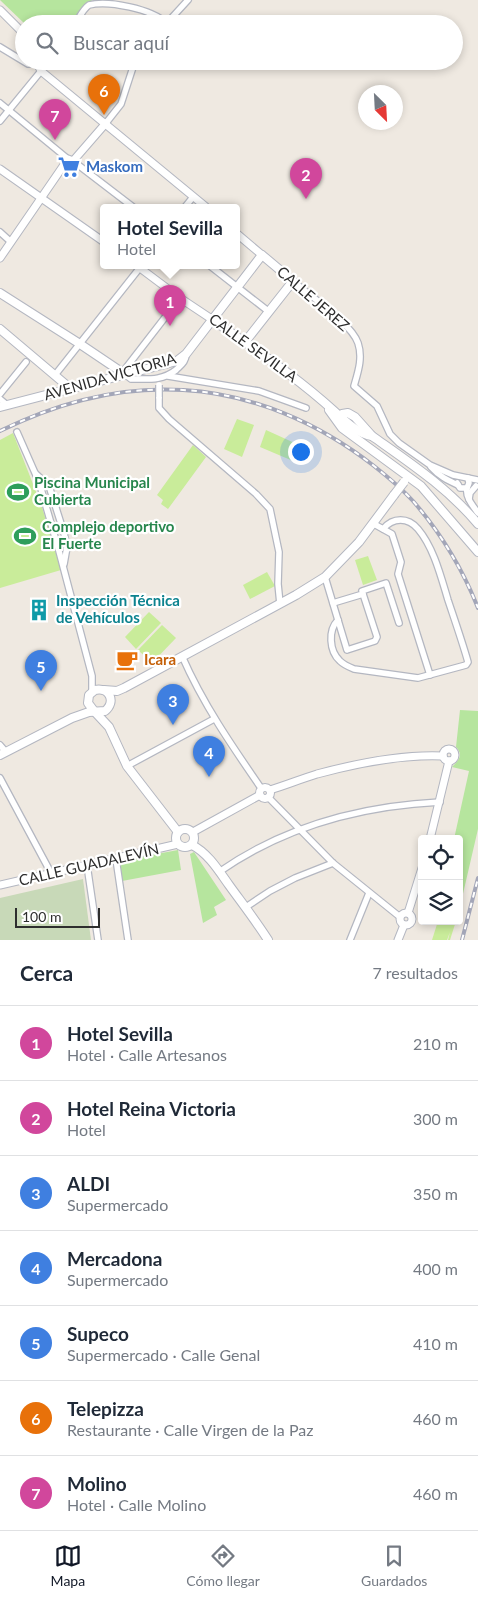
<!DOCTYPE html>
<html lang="es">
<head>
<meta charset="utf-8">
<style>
	:root { --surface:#fff; --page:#f6f6f7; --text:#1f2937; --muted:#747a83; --line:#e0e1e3; --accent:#111827 }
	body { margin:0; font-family:Lato,sans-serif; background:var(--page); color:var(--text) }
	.controls { position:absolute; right:15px; bottom:15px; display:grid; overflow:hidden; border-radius:5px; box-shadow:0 2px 8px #0003 }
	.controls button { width:45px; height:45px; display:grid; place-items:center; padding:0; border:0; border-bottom:1px solid var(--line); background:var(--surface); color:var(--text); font:25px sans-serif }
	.compass { position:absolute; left:358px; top:85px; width:45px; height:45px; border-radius:50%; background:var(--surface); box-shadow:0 2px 8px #0003; rotate:156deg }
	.scale { position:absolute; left:15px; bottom:12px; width:85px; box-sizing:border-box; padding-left:5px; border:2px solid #2e2e2e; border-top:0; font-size:14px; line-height:18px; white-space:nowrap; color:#2e2e2e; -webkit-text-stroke:4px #fff; paint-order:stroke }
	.you { position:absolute; left:300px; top:451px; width:18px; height:18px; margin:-12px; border:4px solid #fff; border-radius:50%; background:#1a73e8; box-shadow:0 0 0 8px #1a73e833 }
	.badge { display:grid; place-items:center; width:32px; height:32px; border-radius:50%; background:var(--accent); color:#fff; font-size:16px; font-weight:700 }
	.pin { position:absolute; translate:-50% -41px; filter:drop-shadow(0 1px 2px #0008) }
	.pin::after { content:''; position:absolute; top:26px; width:18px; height:15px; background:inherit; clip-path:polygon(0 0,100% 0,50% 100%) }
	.popup { position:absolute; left:100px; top:204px; width:140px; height:65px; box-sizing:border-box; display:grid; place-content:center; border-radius:5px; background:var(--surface); filter:drop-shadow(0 1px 4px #0005); font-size:16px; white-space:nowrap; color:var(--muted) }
	.popup b { font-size:19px; color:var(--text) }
	.popup::after { content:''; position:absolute; left:50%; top:100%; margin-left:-10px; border:10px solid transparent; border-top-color:var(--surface) }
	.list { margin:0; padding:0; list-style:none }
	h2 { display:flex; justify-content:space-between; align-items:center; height:65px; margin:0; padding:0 20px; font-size:21px }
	h2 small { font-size:16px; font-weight:400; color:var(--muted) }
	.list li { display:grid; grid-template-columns:32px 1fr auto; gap:15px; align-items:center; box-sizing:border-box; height:75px; padding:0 20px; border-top:1px solid var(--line) }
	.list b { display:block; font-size:19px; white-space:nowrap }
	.list p { margin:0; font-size:16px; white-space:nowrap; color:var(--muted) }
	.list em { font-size:16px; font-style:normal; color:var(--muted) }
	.icon { flex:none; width:28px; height:28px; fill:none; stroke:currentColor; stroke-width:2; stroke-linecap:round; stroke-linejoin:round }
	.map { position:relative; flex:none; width:478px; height:940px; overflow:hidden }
	.search { position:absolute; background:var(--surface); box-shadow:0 2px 8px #0003; left:15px; right:15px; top:15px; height:55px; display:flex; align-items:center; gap:12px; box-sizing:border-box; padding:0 18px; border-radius:28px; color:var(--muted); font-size:19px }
	.sheet { height:590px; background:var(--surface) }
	nav { display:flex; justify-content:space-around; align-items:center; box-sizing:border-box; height:70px; border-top:1px solid var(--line); background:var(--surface); font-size:14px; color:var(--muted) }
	nav a { display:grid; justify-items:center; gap:2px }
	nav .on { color:var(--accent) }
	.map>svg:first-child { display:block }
</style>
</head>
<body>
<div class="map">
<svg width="478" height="940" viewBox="0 0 478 940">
	<rect width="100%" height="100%" fill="#efe9e1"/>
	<g fill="#b6e59e">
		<path d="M 0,0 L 93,0 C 82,4 77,14 71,24 L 25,24 Z"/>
		<path d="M 460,710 L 478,711 L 478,829 L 459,911 L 459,839 L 454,839 L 469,771 L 452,767 C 458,761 464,755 456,747 Z"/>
		<path d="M 178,850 L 181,870 L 122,881 L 119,861 Z"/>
		<path d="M 194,852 L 226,900 L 214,907 L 217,915 L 203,923 L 190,854 Z"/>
	</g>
	<path fill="#c8d9b8" d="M 83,879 L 91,940 L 0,940 L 0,898 Z"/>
	<g fill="#c9ec9a">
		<path d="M 237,419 L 254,425 L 242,457 L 224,449 Z"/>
		<path d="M 266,430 L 299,445 L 293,461 L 260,447 Z"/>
		<path d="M 13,433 L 42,507 L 61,570 L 0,588 L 0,440 Z"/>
		<path d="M 193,445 L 206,457 L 168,509 L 161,504 L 163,500 L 157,495 Z"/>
		<path d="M 368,556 L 377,580 L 363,585 L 355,560 Z"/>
		<path d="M 267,572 L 275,586 L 250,599 L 243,585 Z"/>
		<path d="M 149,612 L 161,623 L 136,649 L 125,637 Z"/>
		<path d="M 162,625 L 176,638 L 152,663 L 138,650 Z"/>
		<path d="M 438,921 L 456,921 L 450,940 L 448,940 L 450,932 L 447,940 L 432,940 Z"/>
	</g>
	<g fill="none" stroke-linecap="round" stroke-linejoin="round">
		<g stroke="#b4b7c1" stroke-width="8">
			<g id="minor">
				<path d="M 75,24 C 79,18 83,9 89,5 C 108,0 152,9 166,23"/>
				<path d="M 166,24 L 188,0"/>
				<path d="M 0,47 L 28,64 L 36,62"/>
				<path d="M 0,103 L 68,159"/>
				<path d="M 0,121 L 41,71"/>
				<path d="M 106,123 L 121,104 L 135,61"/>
				<path d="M 73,161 L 133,207"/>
				<path d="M 185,207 L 193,197"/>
				<path d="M 0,232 L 11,242"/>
				<path d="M 209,265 L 268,311"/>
				<path d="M 293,281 C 310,296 351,323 358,343 C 363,358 358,372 354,386 L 377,406 L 390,434 L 399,443 L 430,465 L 453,475 L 478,480"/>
				<path d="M 122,373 L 180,298"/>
				<path d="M 55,375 L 142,265"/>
				<path d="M 126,375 L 131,379 C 148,379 162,381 176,370 C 181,365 186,362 186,354"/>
				<path d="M 168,376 L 259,391 L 306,408"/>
				<path d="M 0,394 L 26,362"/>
				<path d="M 159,397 L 159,408 L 169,419 L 256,494 L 270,509 L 279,552 L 278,584 L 280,604"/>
				<path d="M 0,399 L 7,405"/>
				<path d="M 17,432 L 39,482 L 59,551 L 92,676 L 92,692"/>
				<path d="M 431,467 C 439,476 447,480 458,485"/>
				<path d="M 36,474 L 49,486 L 64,533 L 67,547 L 64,564"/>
				<path d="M 457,483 L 460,488 L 467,488 L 469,483 L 468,478"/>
				<path d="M 467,488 C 465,497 473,506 478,513"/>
				<path d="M 469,499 L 470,493 L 476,486"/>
				<path d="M 374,524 L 392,534 L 401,562 L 398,574 L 430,675"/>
				<path d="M 325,577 L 347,650 L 375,641 L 377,637 L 363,594"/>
				<path d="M 333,603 L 363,594 L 362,591 L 386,583 L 399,623"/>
				<path d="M 338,620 C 328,630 329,651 340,661 C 344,665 349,667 354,669 L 418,678 L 466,665 L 468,662 C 462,641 455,621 448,600 C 441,577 434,548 418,529 C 408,517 393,517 383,529"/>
				<path d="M 182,656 C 203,704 232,746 261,788"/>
				<path d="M 0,745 L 6,752"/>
				<path d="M 127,766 L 214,719"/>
				<path d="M 0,778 L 51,873"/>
				<path d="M 268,797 L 333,863 L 400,917"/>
				<path d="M 116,859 L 128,940"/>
				<path d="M 87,865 L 98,940"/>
				<path d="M 219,872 C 285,826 360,806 440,802"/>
				<path d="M 246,907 L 270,891 L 295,878 L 333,863"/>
				<path d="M 350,940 L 369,893"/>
			</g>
		</g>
		<g stroke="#b4b7c1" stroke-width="9">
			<g id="tertiary">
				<path d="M 0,10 L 24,34"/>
				<path d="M 36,61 L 41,71 L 206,207"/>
				<path d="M 0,169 L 104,242"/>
				<path d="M 236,233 L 262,255"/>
				<path d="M 0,258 L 68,159 L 73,161 L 106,123"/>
				<path d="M 136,265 L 180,298 L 213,320"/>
				<circle cx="449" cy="755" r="6"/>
				<circle cx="265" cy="793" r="5.5"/>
				<path d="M 270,790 C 286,785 301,779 317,774 C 358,763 401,754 443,756"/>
				<path d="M 193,832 L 260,795"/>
				<path d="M 430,839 L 449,761"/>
				<path d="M 0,885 L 178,844"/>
				<circle cx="406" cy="919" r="6"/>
				<path d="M 408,913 L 422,868"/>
				<path d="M 398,940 L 404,925"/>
			</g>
		</g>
		<g stroke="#b4b7c1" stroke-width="10">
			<g id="secondary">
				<path d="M 0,293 L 80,344 L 126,375"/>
				<path d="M 213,320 C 254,349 297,377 334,411 C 344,420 359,435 372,436 C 410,463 448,488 478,524"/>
				<path d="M 0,329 L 71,389"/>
				<path d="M 0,407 L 177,361 L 186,354 L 262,255 L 293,281 L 245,342"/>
				<path d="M 329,410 L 342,428 L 421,486 L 478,552"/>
				<path d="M 339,419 L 342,414 L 348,413 L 355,417 L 372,436"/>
				<path d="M 104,690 L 117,691 L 124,688 L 296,595 L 325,577 L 359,542 L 394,495"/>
				<path d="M 95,712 L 109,727 L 127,766 L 178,832"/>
				<path d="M 0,755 L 72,718 L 89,712 L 105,711 C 116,702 110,687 95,690 L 89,695 L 88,703 L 94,711"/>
				<circle cx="185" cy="838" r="9"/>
				<path d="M 192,845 C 208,853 219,871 229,885 C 242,903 256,921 268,940"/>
			</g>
		</g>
		<use href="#minor" stroke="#fff" stroke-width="5.5"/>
		<use href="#tertiary" stroke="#fff" stroke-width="7"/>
		<use href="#secondary" stroke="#fff" stroke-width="8"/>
		<g stroke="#a3a6b8" stroke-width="4">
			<g id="rail">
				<path d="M 0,431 C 57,403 119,386 183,390 C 253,394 319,423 374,466 C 388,477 401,488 413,501 C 440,532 463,570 478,608"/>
				<path d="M 462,940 L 478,878"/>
			</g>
		</g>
		<use href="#rail" stroke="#fff" stroke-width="2" stroke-dasharray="5.5" stroke-linecap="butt"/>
		<g stroke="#b4b7c1" stroke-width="8" stroke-linecap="butt">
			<path id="minor-bridge" d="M 159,397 L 159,385"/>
		</g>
		<g stroke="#b4b7c1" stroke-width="10" stroke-linecap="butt">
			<path id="secondary-bridge" d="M 394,495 L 404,482"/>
		</g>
		<use href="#minor-bridge" stroke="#fff" stroke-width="5.5"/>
		<use href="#secondary-bridge" stroke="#fff" stroke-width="8"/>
	</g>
	<defs>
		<g id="supermarket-bare" transform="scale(1.725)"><path d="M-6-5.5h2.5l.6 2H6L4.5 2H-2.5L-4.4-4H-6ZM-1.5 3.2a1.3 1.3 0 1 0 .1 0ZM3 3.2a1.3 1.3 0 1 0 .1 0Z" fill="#3f7fe0" stroke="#fff" stroke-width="2.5" paint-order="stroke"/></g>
		<g id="stadium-bare" transform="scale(1.725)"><path d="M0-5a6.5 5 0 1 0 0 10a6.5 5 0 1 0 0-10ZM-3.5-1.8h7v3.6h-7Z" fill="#2e9e5b" stroke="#fff" stroke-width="2.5" paint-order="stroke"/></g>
		<g id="building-bare" transform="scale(1.725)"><path d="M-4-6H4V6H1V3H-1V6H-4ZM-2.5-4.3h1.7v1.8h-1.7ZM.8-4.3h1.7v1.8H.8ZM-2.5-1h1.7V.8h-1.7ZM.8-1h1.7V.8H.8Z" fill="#0f9aa8" stroke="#fff" stroke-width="2.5" paint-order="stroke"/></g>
		<g id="cafe-bare" transform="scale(1.725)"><path d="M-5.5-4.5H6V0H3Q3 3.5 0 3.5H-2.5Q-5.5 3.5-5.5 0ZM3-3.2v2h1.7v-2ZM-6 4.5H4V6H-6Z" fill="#e8710a" stroke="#fff" stroke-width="2.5" paint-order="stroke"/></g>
	</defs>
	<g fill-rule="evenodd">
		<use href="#supermarket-bare" x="69" y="167"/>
		<use href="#stadium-bare" x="18" y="492"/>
		<use href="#stadium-bare" x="25" y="536"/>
		<use href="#building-bare" x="39" y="610"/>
		<use href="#cafe-bare" x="127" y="660"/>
	</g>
	<g text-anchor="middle" stroke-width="4.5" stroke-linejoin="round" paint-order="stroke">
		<g font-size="15" font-weight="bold" fill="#366cbe" stroke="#fff" text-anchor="start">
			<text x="86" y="172">Maskom</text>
		</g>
		<g font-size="15" fill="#2e2e2e" stroke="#fff">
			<text transform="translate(313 299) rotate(41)" y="5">CALLE JEREZ</text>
			<text transform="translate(253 348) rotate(36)" y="5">CALLE SEVILLA</text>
			<text transform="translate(110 377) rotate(-16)" y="5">AVENIDA VICTORIA</text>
			<text transform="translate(89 865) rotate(-13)" y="5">CALLE GUADALEVÍN</text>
		</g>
		<g font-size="15" font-weight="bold" fill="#27864d" stroke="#fff" text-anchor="start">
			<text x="34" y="488">Piscina Municipal<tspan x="34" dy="17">Cubierta</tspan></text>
			<text x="42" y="532">Complejo deportivo<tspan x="42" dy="17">El Fuerte</tspan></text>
		</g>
		<g font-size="15" font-weight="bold" fill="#0d838f" stroke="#fff" text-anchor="start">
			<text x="56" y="606">Inspección Técnica<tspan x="56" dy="17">de Vehículos</tspan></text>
		</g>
		<g font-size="15" font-weight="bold" fill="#c56008" stroke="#fff" text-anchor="start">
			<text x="144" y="665">Icara</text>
		</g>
	</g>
</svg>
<div class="controls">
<button><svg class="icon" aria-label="locate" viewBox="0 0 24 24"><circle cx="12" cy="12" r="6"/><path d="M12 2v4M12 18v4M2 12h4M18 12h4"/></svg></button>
<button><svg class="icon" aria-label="layers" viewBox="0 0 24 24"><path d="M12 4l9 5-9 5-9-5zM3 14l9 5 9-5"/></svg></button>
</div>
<svg class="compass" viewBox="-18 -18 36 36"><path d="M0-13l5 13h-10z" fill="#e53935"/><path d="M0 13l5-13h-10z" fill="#747a83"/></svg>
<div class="scale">100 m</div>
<div class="you"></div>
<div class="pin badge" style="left:170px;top:326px;background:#d1479c">1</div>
<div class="popup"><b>Hotel Sevilla</b>Hotel</div>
<div class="pin badge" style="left:306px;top:199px;background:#d1479c">2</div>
<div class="pin badge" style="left:173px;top:725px;background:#3f7fe0">3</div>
<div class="pin badge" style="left:209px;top:777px;background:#3f7fe0">4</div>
<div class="pin badge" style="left:41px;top:691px;background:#3f7fe0">5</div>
<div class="pin badge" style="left:104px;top:115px;background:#e8710a">6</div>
<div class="pin badge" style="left:55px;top:140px;background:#d1479c">7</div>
<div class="search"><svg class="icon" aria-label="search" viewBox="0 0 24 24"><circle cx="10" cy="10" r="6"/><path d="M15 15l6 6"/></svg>Buscar aquí</div>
</div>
<section class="sheet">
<h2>Cerca<small>7 resultados</small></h2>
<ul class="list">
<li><span class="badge" style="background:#d1479c">1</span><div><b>Hotel Sevilla</b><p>Hotel · Calle Artesanos</p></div><em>210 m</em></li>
<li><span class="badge" style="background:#d1479c">2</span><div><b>Hotel Reina Victoria</b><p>Hotel</p></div><em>300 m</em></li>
<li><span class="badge" style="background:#3f7fe0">3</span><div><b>ALDI</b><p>Supermercado</p></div><em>350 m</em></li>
<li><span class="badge" style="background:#3f7fe0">4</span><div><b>Mercadona</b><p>Supermercado</p></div><em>400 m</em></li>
<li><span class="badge" style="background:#3f7fe0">5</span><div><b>Supeco</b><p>Supermercado · Calle Genal</p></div><em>410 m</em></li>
<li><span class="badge" style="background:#e8710a">6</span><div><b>Telepizza</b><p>Restaurante · Calle Virgen de la Paz</p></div><em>460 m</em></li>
<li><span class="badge" style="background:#d1479c">7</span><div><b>Molino</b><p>Hotel · Calle Molino</p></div><em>460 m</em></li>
</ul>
</section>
<nav>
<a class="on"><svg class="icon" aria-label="map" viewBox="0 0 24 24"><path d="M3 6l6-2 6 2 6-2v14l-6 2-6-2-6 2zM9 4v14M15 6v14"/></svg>Mapa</a>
<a><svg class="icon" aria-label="directions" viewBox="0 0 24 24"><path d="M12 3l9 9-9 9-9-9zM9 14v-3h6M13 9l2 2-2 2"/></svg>Cómo llegar</a>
<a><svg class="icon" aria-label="saved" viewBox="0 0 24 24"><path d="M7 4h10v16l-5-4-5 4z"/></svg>Guardados</a>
</nav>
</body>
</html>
